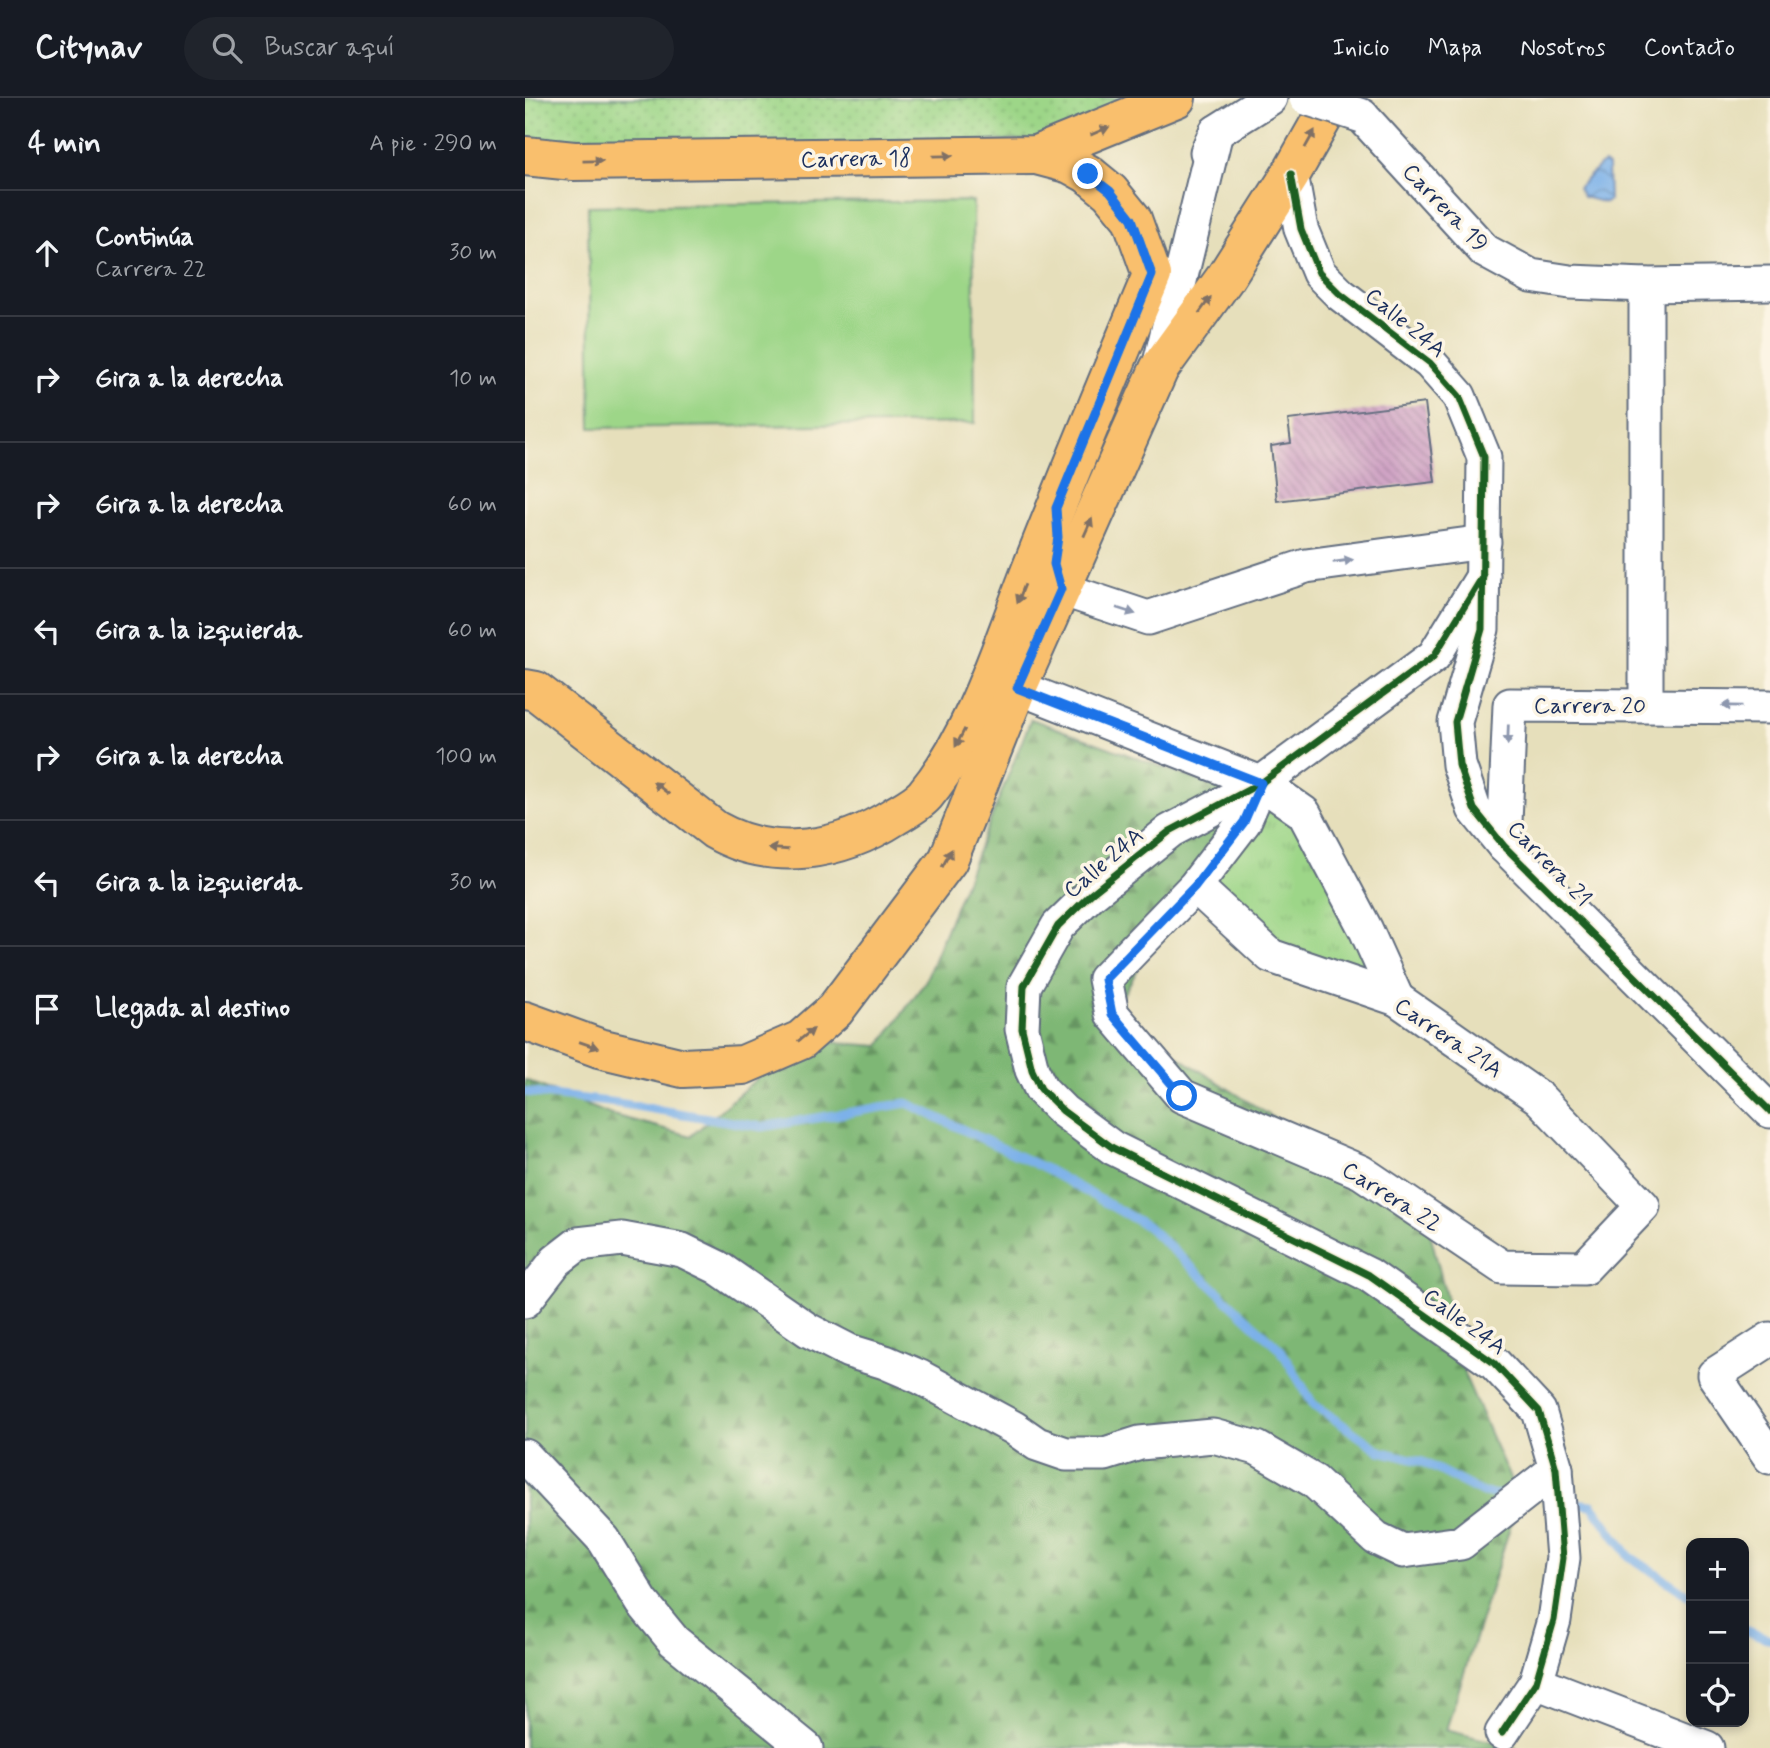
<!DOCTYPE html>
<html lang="es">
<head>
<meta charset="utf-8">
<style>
	:root { --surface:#171b24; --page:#20242c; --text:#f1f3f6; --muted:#9ea1a6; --line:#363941 }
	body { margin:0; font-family:Mynerve,sans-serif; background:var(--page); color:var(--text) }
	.controls { position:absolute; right:21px; bottom:21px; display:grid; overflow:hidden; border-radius:14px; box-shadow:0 4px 10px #0003 }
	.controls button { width:63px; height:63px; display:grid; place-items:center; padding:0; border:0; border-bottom:2px solid var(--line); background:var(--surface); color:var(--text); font:35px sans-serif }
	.stop { position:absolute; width:21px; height:21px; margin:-16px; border:5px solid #1a73e8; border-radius:50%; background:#fff }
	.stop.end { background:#1a73e8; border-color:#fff; box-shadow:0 2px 7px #0008 }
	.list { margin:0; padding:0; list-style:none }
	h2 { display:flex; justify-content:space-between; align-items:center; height:91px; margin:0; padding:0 28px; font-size:30px }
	h2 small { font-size:23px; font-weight:400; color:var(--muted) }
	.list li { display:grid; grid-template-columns:46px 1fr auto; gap:21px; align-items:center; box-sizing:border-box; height:126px; padding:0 28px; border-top:2px solid var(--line) }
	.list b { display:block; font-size:26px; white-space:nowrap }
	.list p { margin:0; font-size:23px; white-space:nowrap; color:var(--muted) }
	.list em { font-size:23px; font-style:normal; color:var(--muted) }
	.icon { flex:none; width:38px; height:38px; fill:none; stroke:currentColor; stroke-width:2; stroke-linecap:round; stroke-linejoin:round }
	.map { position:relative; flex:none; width:1245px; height:1650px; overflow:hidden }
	header { display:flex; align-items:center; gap:42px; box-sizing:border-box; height:98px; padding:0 35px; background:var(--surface); border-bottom:2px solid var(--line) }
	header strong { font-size:33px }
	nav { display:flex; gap:38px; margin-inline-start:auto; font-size:24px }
	.search { width:490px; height:63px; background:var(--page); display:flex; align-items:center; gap:18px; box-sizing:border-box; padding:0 24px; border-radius:38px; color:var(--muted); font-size:26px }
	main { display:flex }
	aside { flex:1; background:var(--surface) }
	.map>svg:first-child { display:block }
</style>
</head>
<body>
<header>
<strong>Citynav</strong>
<div class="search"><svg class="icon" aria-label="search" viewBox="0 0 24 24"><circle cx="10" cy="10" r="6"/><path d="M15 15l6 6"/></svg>Buscar aquí</div>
<nav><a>Inicio</a><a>Mapa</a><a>Nosotros</a><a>Contacto</a></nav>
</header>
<main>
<aside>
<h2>4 min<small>A pie · 290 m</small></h2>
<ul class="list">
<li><svg class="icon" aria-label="ahead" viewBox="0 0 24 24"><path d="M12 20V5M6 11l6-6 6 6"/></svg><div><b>Continúa</b><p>Carrera 22</p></div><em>30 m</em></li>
<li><svg class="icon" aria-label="right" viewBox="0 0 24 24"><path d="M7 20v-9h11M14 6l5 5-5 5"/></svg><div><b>Gira a la derecha</b></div><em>10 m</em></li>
<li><svg class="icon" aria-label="right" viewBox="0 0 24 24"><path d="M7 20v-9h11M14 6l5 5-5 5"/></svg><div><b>Gira a la derecha</b></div><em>60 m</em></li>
<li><svg class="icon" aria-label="left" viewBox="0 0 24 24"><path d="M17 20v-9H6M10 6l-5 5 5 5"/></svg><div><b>Gira a la izquierda</b></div><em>60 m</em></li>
<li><svg class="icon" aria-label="right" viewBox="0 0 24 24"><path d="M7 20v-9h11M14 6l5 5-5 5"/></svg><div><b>Gira a la derecha</b></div><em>100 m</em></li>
<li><svg class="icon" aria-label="left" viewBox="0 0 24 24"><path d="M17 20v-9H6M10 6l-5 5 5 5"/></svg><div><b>Gira a la izquierda</b></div><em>30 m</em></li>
<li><svg class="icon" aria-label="arrive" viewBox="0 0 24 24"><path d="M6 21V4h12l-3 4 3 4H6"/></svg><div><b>Llegada al destino</b></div></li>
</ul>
</aside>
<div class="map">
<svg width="1245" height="1650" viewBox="0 0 1245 1650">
	<defs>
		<pattern id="grass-dots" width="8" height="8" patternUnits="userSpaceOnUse" patternTransform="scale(1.75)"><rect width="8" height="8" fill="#9dd688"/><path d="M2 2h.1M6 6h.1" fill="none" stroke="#87b878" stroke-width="1.8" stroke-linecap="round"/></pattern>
		<pattern id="forest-firs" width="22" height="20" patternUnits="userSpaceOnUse" patternTransform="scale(1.75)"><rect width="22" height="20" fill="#7eb774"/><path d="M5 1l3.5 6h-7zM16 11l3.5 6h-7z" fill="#669562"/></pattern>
		<pattern id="park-tufts" width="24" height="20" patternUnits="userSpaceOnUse" patternTransform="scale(1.75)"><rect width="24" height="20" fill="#9dd688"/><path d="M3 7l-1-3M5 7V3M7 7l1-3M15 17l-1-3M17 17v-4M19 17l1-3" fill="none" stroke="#87b878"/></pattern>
		<pattern id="water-waves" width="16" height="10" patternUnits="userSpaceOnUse" patternTransform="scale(1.75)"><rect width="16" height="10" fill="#7bb1e9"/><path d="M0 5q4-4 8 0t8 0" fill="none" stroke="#6490c0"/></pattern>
		<pattern id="building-back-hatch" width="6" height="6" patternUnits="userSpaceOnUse" patternTransform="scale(1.75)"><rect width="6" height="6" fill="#cb9ac1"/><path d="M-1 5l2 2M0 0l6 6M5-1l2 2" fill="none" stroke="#a47ea0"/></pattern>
	</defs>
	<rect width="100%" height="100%" fill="#fcf5e5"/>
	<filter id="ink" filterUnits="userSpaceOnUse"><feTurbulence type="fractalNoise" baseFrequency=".0143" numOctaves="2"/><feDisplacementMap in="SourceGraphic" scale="14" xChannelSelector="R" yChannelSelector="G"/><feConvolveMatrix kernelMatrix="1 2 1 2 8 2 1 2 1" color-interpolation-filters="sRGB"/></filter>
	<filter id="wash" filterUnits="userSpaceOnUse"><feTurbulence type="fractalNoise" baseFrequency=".00686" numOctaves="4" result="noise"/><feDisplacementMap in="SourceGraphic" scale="28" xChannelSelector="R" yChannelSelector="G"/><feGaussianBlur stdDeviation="1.57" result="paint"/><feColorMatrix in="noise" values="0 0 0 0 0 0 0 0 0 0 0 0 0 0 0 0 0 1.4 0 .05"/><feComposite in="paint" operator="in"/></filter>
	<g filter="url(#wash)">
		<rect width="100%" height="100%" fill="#e6dfbb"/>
		<path fill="url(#grass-dots)" stroke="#5c8273" stroke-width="2" d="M 0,0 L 651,0 L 558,40 L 0,58 Z"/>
		<path fill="url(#forest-firs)" stroke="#4c7369" stroke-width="2" d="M 506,621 L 713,697 L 587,916 L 901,1118 L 942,1283 L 994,1401 L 921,1632 L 992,1650 L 0,1650 L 0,982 L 84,1016 L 166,1038 L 276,942 L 354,948 L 400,884 Z"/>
		<path fill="url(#park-tufts)" stroke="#5c8273" stroke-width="2" d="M 736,685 L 779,715 L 872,901 L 746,858 L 670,788 Z"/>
		<path fill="#9dd688" stroke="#5c8273" stroke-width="2" d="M 448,103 L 450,325 L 66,330 L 63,108 Z"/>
		<path fill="url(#water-waves)" stroke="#4b70a4" stroke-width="2" d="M 1079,65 L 1083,68 L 1084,102 L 1081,105 L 1058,99 L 1053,90 L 1075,67 Z"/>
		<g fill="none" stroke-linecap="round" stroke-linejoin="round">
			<g stroke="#7bb1e9" stroke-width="9">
				<path d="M 0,994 L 92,1005 L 237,1029 L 382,1005 L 519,1070 L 622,1128 L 756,1252 L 788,1306 L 855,1353 L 898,1364 L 958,1395 L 982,1398"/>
				<path d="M 1042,1404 L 1067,1407 L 1104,1458 L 1166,1499"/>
				<path d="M 1219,1532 L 1245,1541"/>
			</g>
		</g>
		<g id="blocks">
			<path fill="url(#building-back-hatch)" d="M 900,305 L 910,384 L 752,403 L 746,348 L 766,345 L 763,322 Z"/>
		</g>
	</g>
	<g filter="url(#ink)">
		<use href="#blocks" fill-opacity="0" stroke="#626d7f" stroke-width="2"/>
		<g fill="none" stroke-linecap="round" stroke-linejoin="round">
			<g stroke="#626d7f" stroke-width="37">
				<g id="minor">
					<path d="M 837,18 L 960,153 L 1006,178 L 1045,184 L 1121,187 L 1245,185"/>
					<path d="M 682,54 L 691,34 L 745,0"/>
					<path d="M 766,76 L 776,131 L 794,175 L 815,196 L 905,265 L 934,298 L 959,359 L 957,531 L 930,624 L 934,667 L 949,711 L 979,748 L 1245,1013"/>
					<path d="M 1121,187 L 1121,607"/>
					<path d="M 635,265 L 691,34"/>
					<path d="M 530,467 L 536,491 L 623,520 L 781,468 L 959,444"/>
					<path d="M 958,478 L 909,558 L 736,685 L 645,733 L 566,796 L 533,828 L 499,888 L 497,931 L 507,972 L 516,991 L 538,1013 L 588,1050 L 844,1177 L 969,1265 L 1014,1313 L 1031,1371 L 1038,1460 L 1029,1522 L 1011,1584 L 977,1635"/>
					<path d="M 469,580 L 736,685 L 779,715 L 841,832 L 872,901"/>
					<path d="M 979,748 L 985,607 L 1245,609"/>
					<path d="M 670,788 L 746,858 L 872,901 L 1014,1000 L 1118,1108 L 1059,1170 L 977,1169 L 836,1074 L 657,998 L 587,916 L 580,881 L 670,788 L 719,724 L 736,685"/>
					<path d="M 0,1203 L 31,1163 L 53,1146 L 97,1141 L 157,1152 L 192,1169 L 283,1232 L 324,1253 L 360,1264 L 395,1279 L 489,1330 L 512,1346 L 541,1356 L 580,1356 L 615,1345 L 688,1338 L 732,1350 L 789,1383 L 851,1440 L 878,1453 L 936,1445 L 1031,1371"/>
					<path d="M 1245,1241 L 1189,1277 L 1245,1359"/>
					<path d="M 0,1358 L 79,1442 L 117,1504 L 149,1543 L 281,1650"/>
					<path d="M 1011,1584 L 1182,1650"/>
				</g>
			</g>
			<g stroke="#626d7f" stroke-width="42">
				<g id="major">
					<path d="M 0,58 L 49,63 L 511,57 L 651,0"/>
					<path d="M 0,591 L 11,593 L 190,732 C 248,765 316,753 370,718 C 380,712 393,705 400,697 C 450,637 478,544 506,472 C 545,373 586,275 627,177 L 607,121 L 585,94 L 563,76 L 545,66 L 511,57"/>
					<path d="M 0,923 L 74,950 L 158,970 L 218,967 L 276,942 L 310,912 L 423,762 L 492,590 L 634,271 L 700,180 L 766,76 L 809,0"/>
				</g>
			</g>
			<use href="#minor" stroke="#fff" stroke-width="33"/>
			<use href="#major" stroke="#f9bf6d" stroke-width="38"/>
			<g stroke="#626d7f" stroke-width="37" stroke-linecap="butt">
				<path id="minor-bridge" d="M 781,0 L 837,18"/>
			</g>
			<use href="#minor-bridge" stroke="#fff" stroke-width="33"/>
			<g stroke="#fcf5e5" stroke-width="11">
				<g id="cycleway">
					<path d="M 766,76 L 776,131 L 794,175 L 815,196 L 905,265 L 934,298 L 959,359 L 957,531 L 930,624 L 934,667 L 949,711 L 979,748 L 1245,1013"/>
					<path d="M 958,478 L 909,558 L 736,685 L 645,733 L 566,796 L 533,828 L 499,888 L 497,931 L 507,972 L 516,991 L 538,1013 L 588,1050 L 844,1177 L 969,1265 L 1014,1313 L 1031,1371 L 1038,1460 L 1029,1522 L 1011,1584 L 977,1635"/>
				</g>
			</g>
			<use href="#cycleway" stroke="#1b5e20" stroke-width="7"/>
		</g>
		<defs><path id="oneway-solid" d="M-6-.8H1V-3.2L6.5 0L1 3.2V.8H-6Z" transform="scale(1.75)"/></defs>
		<g fill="#7f7065">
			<use href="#oneway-solid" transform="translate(575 33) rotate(-23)"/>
			<use href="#oneway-solid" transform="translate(785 41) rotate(-61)"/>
			<use href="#oneway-solid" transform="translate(418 58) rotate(-1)"/>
			<use href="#oneway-solid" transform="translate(68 63) rotate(-1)"/>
			<use href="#oneway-solid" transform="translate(680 207) rotate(-54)"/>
			<use href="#oneway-solid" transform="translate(563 429) rotate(-66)"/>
			<use href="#oneway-solid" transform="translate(496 496) rotate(112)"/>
			<use href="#oneway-solid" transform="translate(435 640) rotate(118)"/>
			<use href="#oneway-solid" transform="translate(136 690) rotate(-142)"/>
			<use href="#oneway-solid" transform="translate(253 751) rotate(-176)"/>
			<use href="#oneway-solid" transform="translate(422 760) rotate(-62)"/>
			<use href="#oneway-solid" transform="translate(281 937) rotate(-38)"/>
			<use href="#oneway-solid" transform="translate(64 947) rotate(19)"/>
		</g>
		<g fill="#8d97ae">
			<use href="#oneway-solid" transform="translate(818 463) rotate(-8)"/>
			<use href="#oneway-solid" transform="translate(601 513) rotate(18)"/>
			<use href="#oneway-solid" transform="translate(1207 608) rotate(-179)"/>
			<use href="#oneway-solid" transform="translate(983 637) rotate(92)"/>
		</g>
	</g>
	<g fill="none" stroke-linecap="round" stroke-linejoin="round" filter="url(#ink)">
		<path stroke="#1a73e8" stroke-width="9" d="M 563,76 L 585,93 L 607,121 L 627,177 L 531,410 L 533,439 L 529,466 L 536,491 L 492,590 L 736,685 L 719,724 L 670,788 L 580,881 L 587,916 L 657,998"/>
	</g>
	<g text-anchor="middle" stroke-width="7" stroke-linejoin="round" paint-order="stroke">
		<g font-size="23" fill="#1b2f5e" stroke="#fcf5e5">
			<text transform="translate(331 60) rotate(-1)" y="8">Carrera 18</text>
			<text transform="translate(921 109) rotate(46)" y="8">Carrera 19</text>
			<text transform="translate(881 224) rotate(39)" y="8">Calle 24A</text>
			<text x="1065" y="615">Carrera 20</text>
			<text transform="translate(578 764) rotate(-40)" y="8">Calle 24A</text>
			<text transform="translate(1025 765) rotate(46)" y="8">Carrera 21</text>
			<text transform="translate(924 939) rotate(34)" y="8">Carrera 21A</text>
			<text transform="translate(867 1098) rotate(32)" y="8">Carrera 22</text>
			<text transform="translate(940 1223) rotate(36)" y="8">Calle 24A</text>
		</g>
	</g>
</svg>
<div class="controls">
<button>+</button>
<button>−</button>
<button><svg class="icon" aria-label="locate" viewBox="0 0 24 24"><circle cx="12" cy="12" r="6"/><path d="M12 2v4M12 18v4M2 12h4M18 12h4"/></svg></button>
</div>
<div class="stop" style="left:657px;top:998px"></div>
<div class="stop end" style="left:563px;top:76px"></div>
</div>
</main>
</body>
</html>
